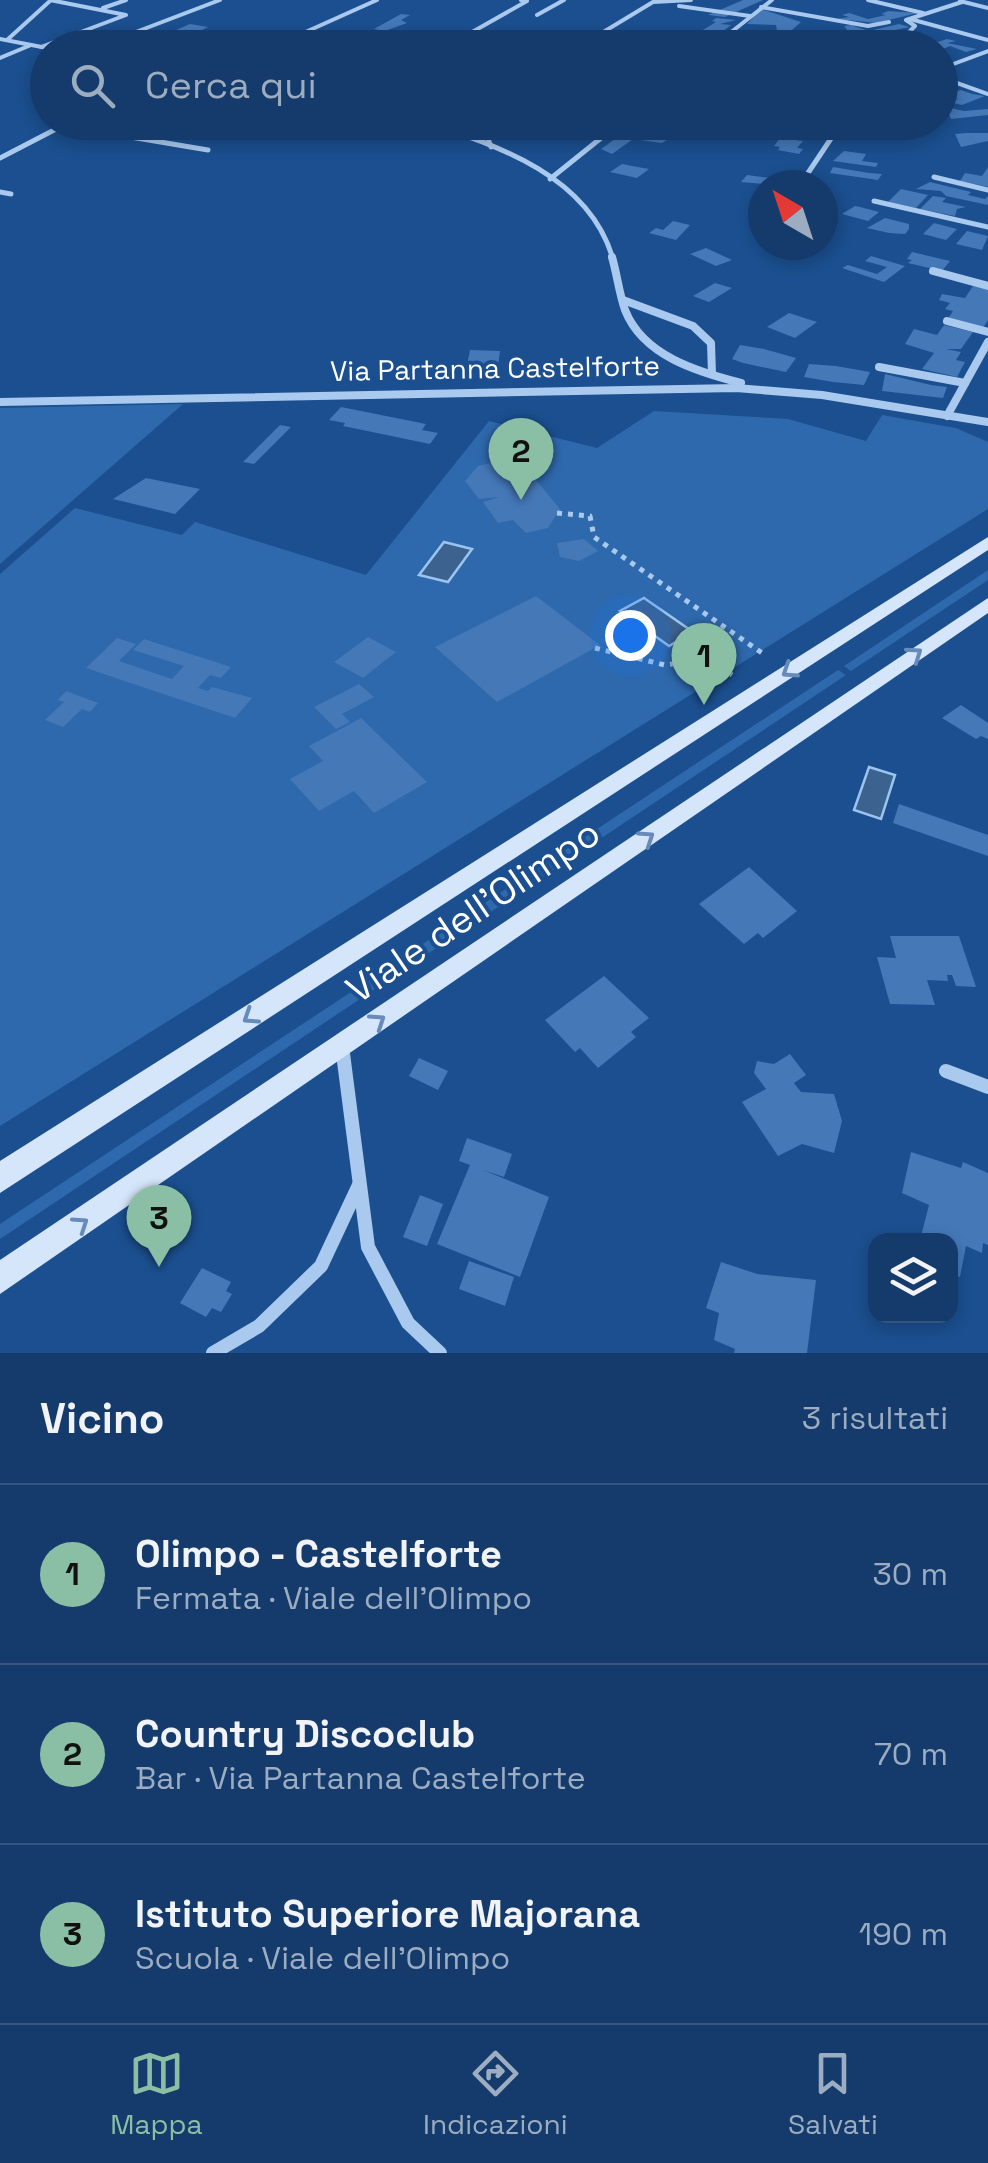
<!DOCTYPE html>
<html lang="it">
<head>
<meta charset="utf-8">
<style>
	:root { --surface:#143b6b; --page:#214673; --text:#f1f3f6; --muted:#9dadc1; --line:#33557e; --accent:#8abfa5 }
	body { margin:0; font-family:"Space Grotesk",sans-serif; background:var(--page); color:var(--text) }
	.controls { position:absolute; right:30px; bottom:30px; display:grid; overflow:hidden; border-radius:20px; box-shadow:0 5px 15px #0003 }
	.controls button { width:90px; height:90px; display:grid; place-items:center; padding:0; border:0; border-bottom:2px solid var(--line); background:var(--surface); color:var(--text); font:50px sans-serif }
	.compass { position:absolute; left:748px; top:170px; width:90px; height:90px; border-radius:50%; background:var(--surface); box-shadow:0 5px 15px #0003; rotate:321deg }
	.you { position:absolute; left:630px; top:635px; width:35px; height:35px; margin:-25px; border:8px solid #fff; border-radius:50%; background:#1a73e8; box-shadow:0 0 0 15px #1a73e833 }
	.badge { display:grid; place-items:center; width:65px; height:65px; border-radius:50%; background:var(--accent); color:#111; font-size:32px; font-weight:700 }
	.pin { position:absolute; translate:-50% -82px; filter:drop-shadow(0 2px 5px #0008) }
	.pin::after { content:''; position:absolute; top:52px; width:35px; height:30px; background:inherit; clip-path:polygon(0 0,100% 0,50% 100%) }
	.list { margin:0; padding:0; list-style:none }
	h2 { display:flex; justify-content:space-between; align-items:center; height:130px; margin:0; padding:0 40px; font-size:42px }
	h2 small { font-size:32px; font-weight:400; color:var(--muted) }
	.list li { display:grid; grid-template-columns:65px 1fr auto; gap:30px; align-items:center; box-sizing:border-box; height:180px; padding:0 40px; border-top:2px solid var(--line) }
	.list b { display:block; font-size:38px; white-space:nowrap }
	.list p { margin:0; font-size:32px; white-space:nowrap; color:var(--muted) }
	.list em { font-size:32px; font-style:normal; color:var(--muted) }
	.icon { flex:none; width:55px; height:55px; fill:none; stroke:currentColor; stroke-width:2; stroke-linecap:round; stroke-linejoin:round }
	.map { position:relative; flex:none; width:988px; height:1353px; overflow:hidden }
	.search { position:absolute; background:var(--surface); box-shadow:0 5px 15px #0003; left:30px; right:30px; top:30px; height:110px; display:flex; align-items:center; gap:25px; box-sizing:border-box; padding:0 35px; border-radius:55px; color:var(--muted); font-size:38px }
	.sheet { height:670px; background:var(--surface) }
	nav { display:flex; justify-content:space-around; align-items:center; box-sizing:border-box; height:140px; border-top:2px solid var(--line); background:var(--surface); font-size:28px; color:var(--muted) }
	nav a { display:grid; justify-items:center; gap:5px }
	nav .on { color:var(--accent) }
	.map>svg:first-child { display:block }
</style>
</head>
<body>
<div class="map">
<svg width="988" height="1353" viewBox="0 0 988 1353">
	<rect width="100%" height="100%" fill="#1b4f8f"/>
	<g fill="#2e69ad">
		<path d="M 183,404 L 0,564 L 0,408 Z"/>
		<path d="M 654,411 L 788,419 L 866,441 L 882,415 L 956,428 L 988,442 L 988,509 L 0,1126 L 0,574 L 75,508 L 182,535 L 195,522 L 366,575 L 489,421 L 597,448 Z"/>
		<path d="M 988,570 L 988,580 L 851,671 L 844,666 Z"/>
		<path d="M 838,670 L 846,675 L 423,957 L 415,949 Z"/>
		<path d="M 407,955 L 414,963 L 0,1239 L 0,1224 Z"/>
	</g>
	<g fill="#3c6290" stroke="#9cc4f0" stroke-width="2.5">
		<path d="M 444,542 L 472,549 L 448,582 L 419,575 Z"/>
		<path d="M 644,598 L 693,632 L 669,646 L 620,611 Z"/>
		<path d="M 869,767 L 895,775 L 881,819 L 854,810 Z"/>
	</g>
	<g fill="#4478b7">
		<path d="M 743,0 L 763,0 L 725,17 L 708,15 Z"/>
		<path d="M 761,9 L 801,22 L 792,30 L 805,34 L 777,30 L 776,25 L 747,24 Z"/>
		<path d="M 888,11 L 918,13 L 876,23 L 837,19 L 849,17 L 842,15 L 849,13 L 868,19 L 886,15 L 881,14 Z"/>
		<path d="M 401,14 L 410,15 L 401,20 L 407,23 L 385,31 L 374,29 Z"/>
		<path d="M 716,18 L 736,20 L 720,24 L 731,25 L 718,35 L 698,33 L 716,22 L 712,21 Z"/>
		<path d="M 190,24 L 208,27 L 188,37 L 167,34 Z"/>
		<path d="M 899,24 L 910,27 L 860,37 L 832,33 L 848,31 L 844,26 L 851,25 L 869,31 Z"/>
		<path d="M 228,31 L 245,33 L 236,36 L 239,37 L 269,37 L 250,43 L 233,40 L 229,42 L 237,44 L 229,48 L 193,48 L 213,44 L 219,40 L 209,39 Z"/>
		<path d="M 477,33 L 492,35 L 477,48 L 457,45 Z"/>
		<path d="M 88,34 L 97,36 L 89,39 L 93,39 L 114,38 L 89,47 L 77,45 L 87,41 L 83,41 L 61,45 Z"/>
		<path d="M 947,39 L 956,41 L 947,43 L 977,49 L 966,52 L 950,46 L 940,50 L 929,45 Z"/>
		<path d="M 961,90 L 972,94 L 985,96 L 962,105 L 949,102 L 958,99 L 947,94 Z"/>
		<path d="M 946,107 L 964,111 L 988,109 L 988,115 L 951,119 Z"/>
		<path d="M 331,122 L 347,122 L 377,126 L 365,136 L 320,130 Z"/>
		<path d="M 180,124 L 205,128 L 187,137 L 164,134 Z"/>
		<path d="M 658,130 L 674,135 L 662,143 L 633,139 L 612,154 L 601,149 L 615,139 L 632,134 L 646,137 Z"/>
		<path d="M 967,133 L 988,133 L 988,141 L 961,147 L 955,134 Z"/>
		<path d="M 780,138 L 803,141 L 797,148 L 803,149 L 799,154 L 778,150 L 780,147 L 774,146 Z"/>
		<path d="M 844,151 L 866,154 L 862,161 L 878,163 L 876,167 L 833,161 Z"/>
		<path d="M 622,164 L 632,166 L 649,169 L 637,178 L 610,172 Z"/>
		<path d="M 833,167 L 869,173 L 882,174 L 878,180 L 830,173 Z"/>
		<path d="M 988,167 L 988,187 L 960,181 L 965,173 L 982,176 Z"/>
		<path d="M 747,175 L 770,178 L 780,180 L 777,185 L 741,182 Z"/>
		<path d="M 930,182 L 971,192 L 968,195 L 985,199 L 988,196 L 988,205 L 946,196 L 941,191 L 916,189 Z"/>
		<path d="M 901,189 L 928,195 L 916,208 L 888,202 Z"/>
		<path d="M 933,196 L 946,198 L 942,202 L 966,207 L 957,209 L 955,216 L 920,209 Z"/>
		<path d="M 855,206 L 860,207 L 879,212 L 868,221 L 842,214 Z"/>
		<path d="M 885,218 L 909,224 L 909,229 L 905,234 L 889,233 L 867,228 Z"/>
		<path d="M 673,221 L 690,225 L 676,240 L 649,233 L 656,228 L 663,230 Z"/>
		<path d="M 934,223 L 957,229 L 946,240 L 923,234 Z"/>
		<path d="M 967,231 L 988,236 L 982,250 L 956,244 Z"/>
		<path d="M 706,248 L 732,260 L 716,266 L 690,254 Z"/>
		<path d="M 912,252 L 950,261 L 942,271 L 908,263 L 912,260 L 907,259 Z"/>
		<path d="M 871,256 L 905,266 L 884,282 L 842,268 L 848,265 L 877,274 L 887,267 L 865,261 Z"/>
		<path d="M 715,283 L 732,288 L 709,302 L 693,296 Z"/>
		<path d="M 973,286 L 988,289 L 988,320 L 983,328 L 947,320 L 953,311 L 945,309 L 950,303 L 939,300 L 942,294 L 965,298 Z"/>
		<path d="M 789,313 L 817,322 L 795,338 L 767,327 Z"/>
		<path d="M 944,325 L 973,332 L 961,349 L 946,349 L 961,352 L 956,360 L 965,362 L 957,377 L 922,369 L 934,353 L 905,344 L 914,329 L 937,335 Z"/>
		<path d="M 740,345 L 764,349 L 796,358 L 786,372 L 743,363 L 732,359 Z"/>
		<path d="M 470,350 L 500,351 L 498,366 L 467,365 Z"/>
		<path d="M 809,364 L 836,366 L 870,372 L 864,385 L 833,382 L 804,377 Z"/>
		<path d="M 885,374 L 931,385 L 947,387 L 943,398 L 882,391 Z"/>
		<path d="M 341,407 L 426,424 L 422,430 L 438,433 L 430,444 L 343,426 L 345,423 L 329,420 Z"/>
		<path d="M 280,425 L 291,427 L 254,464 L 243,462 Z"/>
		<path d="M 499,461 L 508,472 L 520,469 L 531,474 L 560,509 L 548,528 L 526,533 L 513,520 L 498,523 L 483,502 L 500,497 L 479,499 L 465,481 L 478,466 Z"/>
		<path d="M 146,478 L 200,489 L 175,514 L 113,499 Z"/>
		<path d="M 584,539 L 598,551 L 579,561 L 560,557 L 557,543 Z"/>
		<path d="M 536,596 L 600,645 L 497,702 L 435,647 Z"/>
		<path d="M 368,637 L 396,652 L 363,678 L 334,662 Z"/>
		<path d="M 117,638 L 136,644 L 119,661 L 172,679 L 184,666 L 133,650 L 144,639 L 231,667 L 221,678 L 210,675 L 198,688 L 208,691 L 212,687 L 252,698 L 235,718 L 86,668 Z"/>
		<path d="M 359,684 L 374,697 L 342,714 L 350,722 L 336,729 L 314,707 Z"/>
		<path d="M 66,691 L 98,703 L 90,712 L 82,709 L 63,727 L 45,720 L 64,702 L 58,700 Z"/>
		<path d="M 961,705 L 988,723 L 988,739 L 981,736 L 976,739 L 942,718 Z"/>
		<path d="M 361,718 L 427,782 L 374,813 L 354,791 L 319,811 L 290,779 L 323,761 L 309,746 Z"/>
		<path d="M 899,804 L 988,835 L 988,856 L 893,823 Z"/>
		<path d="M 749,867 L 797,911 L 763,938 L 758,933 L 744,944 L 699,904 Z"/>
		<path d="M 890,936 L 959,936 L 976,987 L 956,986 L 952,975 L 947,975 L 948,981 L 927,980 L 935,1005 L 890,1004 L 877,957 L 896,958 Z"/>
		<path d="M 604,976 L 649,1018 L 631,1032 L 636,1037 L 598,1068 L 580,1048 L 575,1052 L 545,1020 Z"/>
		<path d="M 790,1054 L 806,1075 L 794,1083 L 801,1092 L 834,1094 L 842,1121 L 834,1153 L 802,1144 L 778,1156 L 742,1102 L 766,1089 L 754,1073 L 757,1061 L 774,1064 Z"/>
		<path d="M 419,1058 L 448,1071 L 438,1090 L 409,1076 Z"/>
		<path d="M 467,1138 L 512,1154 L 504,1177 L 483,1170 L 549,1197 L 520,1277 L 437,1244 L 470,1165 L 459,1161 Z"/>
		<path d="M 911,1152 L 961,1168 L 963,1162 L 988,1173 L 988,1245 L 983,1243 L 982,1253 L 966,1246 L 960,1277 L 950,1273 L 950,1240 L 920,1240 L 929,1205 L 902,1193 Z"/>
		<path d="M 420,1195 L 443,1204 L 427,1246 L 403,1237 Z"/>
		<path d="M 469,1261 L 514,1277 L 505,1306 L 459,1289 Z"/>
		<path d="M 721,1262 L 757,1274 L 816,1280 L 807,1353 L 734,1353 L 735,1349 L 714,1340 L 719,1313 L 706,1308 Z"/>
		<path d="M 202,1268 L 231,1282 L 226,1291 L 232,1294 L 221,1312 L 212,1308 L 206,1317 L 180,1303 Z"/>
	</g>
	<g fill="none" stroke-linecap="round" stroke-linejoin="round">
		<g stroke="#a9c9ee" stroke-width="5" stroke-dasharray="5 6" stroke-linecap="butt">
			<path d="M 557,513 L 590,516 L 594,537 L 765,655"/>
			<path d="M 595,648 L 665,665 L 709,659 L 732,675"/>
		</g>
		<g stroke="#a9c9ee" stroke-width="4">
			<path d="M 868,0 L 923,13"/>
			<path d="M 960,1 L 988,8"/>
			<path d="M 679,6 L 750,16"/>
			<path d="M 761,7 L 868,26 L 889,22"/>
			<path d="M 103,8 L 126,0"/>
			<path d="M 537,15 L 564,0"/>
			<path d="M 910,19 L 988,40"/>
			<path d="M 0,39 L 47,48"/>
			<path d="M 7,40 L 51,0"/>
			<path d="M 41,47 L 126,15 L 50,0"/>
			<path d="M 94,48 L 220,0"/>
			<path d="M 270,48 L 377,0"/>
			<path d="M 444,48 L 527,1 L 521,0"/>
			<path d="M 577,48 L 653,2 L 691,0"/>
			<path d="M 711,48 L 772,0"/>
			<path d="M 893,48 L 915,26 L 906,20 L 962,2"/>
			<path d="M 0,58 L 31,45"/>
			<path d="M 940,69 L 988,51"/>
			<path d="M 940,77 L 988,94"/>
		</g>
		<g stroke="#a9c9ee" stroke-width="5">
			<path d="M 425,122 C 499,146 589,176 613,259"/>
			<path d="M 467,122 L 487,136 L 491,147"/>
			<path d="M 89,130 L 208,150"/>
			<path d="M 249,137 L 272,122"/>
			<path d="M 0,158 L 58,128 L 89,130 L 104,122"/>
			<path d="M 934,177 L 988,190"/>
			<path d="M 550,179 L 621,122"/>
			<path d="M 802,182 L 842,122"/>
			<path d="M 0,192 L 11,194"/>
			<path d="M 874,201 L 988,227"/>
		</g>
		<g stroke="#a9c9ee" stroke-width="8">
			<path d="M 612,257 C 617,274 619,293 625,310 C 643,356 698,372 741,383"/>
			<path d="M 933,271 L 988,286"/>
			<path d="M 623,300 L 693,326 L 711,343 L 712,374"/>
			<path d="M 947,321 L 988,332"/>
			<path d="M 879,367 L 965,383"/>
			<path d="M 0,402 L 736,388 L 822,395 L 988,422"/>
			<path d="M 947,416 L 988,342"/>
		</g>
		<g stroke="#a9c9ee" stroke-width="14">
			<path d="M 342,1046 L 368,1247 L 408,1323 L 440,1353"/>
			<path d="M 946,1071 L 988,1087"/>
			<path d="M 213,1353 L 259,1326 L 321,1266 L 359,1185"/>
		</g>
		<g fill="#d6e6fa" fill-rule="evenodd">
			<path d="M 988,537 L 988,550 L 0,1193 L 0,1161 Z"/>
			<path d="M 988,598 L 988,613 L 0,1294 L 0,1260 Z"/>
		</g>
	</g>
	<defs><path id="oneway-chevron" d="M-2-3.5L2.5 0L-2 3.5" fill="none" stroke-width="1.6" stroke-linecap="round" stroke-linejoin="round" transform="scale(2.5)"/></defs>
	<g stroke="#668bba">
		<use href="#oneway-chevron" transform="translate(915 654) rotate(-35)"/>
		<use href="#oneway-chevron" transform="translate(789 671) rotate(147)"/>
		<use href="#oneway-chevron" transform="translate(647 838) rotate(-34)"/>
		<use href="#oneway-chevron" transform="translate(250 1017) rotate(147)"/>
		<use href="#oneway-chevron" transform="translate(378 1021) rotate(-34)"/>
		<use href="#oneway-chevron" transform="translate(81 1224) rotate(-34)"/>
	</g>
	<g text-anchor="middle" stroke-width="8" stroke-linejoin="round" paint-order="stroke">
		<g font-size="28" fill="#fff" stroke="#1b4f8f">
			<text transform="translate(495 368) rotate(-1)" y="10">Via Partanna Castelforte</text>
		</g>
		<g font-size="38" fill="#fff" stroke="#1b4f8f">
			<text transform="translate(473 911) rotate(-34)" y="13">Viale dell'Olimpo</text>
		</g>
	</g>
</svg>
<div class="controls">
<button><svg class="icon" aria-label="layers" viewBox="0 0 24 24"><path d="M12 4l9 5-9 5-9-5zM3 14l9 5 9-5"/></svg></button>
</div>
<svg class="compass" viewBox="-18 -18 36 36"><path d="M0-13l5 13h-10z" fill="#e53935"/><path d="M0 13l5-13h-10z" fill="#9dadc1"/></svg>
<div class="you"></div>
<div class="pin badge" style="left:704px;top:705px">1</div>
<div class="pin badge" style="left:521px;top:500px">2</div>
<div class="pin badge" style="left:159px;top:1267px">3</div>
<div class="search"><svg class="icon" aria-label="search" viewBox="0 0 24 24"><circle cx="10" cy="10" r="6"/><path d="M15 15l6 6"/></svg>Cerca qui</div>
</div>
<section class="sheet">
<h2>Vicino<small>3 risultati</small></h2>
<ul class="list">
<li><span class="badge">1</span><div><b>Olimpo - Castelforte</b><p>Fermata · Viale dell'Olimpo</p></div><em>30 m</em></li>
<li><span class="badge">2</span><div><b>Country Discoclub</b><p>Bar · Via Partanna Castelforte</p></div><em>70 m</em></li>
<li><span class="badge">3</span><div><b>Istituto Superiore Majorana</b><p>Scuola · Viale dell'Olimpo</p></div><em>190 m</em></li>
</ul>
</section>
<nav>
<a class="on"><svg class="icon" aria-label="map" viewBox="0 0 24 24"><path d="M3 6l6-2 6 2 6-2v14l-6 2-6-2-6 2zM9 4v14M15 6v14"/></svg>Mappa</a>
<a><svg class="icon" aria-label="directions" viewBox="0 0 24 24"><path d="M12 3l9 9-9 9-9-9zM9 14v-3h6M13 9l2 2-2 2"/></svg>Indicazioni</a>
<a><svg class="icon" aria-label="saved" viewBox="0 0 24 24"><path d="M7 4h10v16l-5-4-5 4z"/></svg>Salvati</a>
</nav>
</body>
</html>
